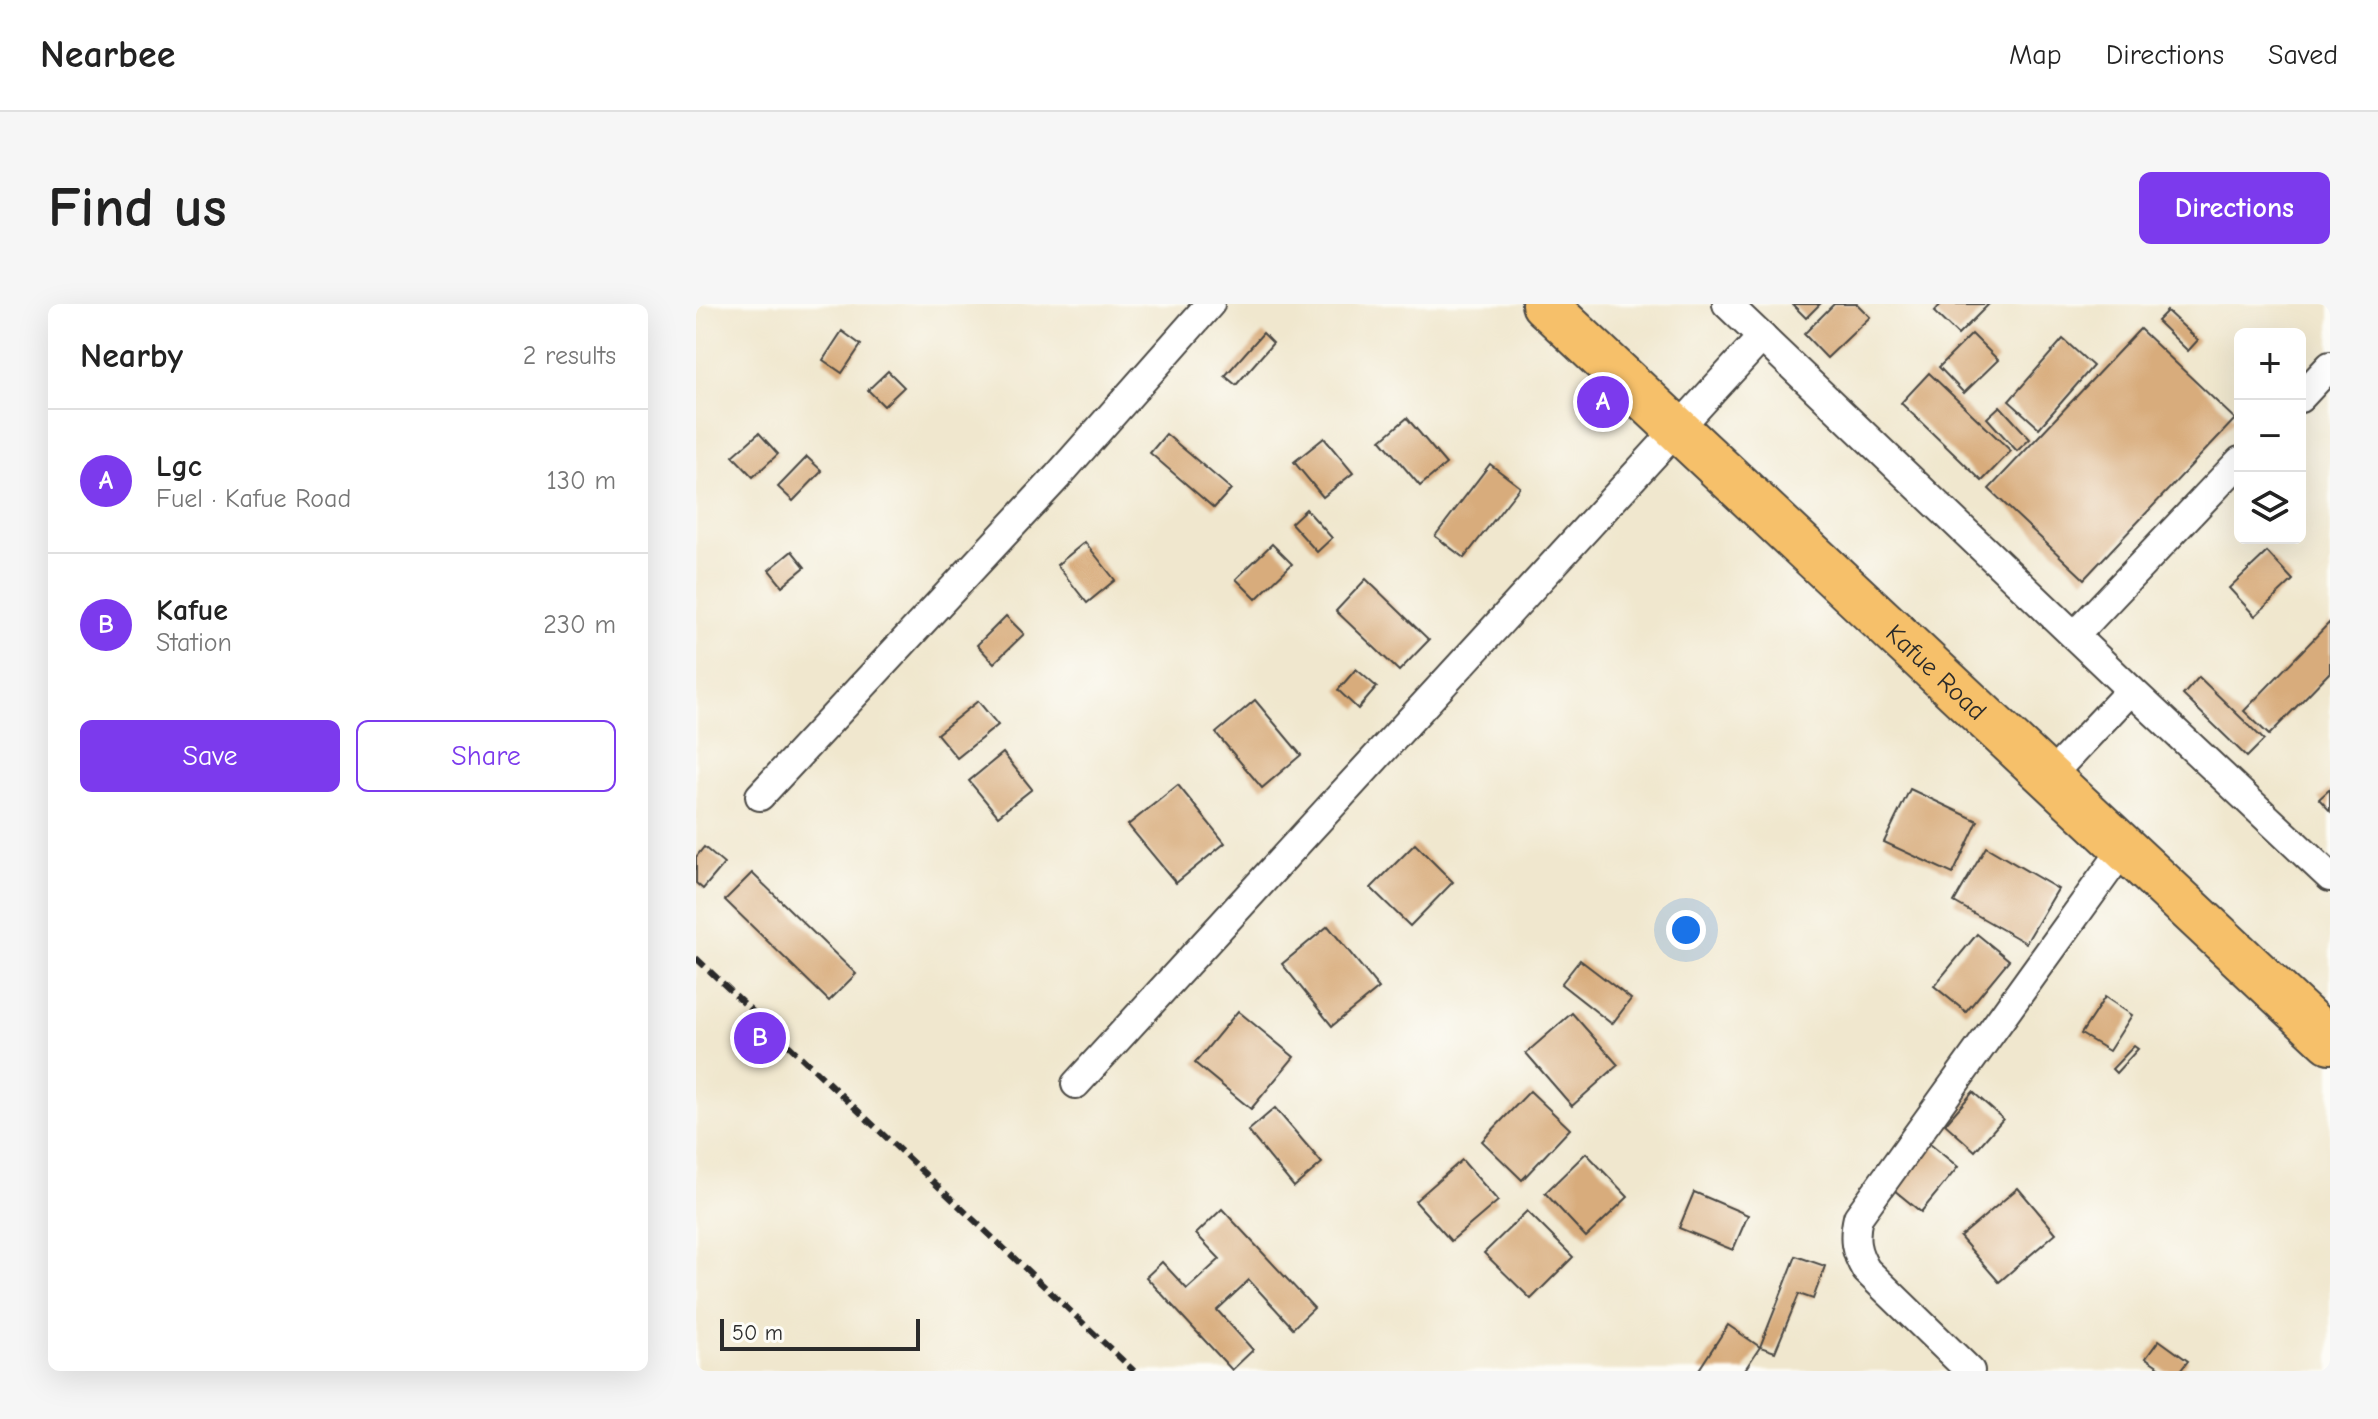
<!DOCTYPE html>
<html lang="en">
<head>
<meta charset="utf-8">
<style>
	:root { --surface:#fff; --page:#f6f6f6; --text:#222; --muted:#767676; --line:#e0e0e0; --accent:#7c3aed }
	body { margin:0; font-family:"Comic Neue",sans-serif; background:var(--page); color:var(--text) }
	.controls { position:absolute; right:24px; top:24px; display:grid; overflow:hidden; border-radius:12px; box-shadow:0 8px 32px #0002 }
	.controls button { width:72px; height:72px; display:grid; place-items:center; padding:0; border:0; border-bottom:2px solid var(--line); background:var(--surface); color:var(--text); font:40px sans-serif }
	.scale { position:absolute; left:24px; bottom:20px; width:200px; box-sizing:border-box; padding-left:8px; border:4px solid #2b2b2b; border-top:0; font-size:22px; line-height:28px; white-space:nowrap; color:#2b2b2b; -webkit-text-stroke:6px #fdfcf7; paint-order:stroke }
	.you { position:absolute; left:990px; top:626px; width:28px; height:28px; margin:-20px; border:6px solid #fff; border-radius:50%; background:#1a73e8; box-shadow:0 0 0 12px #1a73e833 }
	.badge { display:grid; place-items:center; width:52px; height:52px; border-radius:50%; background:var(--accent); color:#fff; font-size:26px; font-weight:700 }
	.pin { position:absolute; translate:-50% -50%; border:4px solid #fff; box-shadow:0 2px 8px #0006 }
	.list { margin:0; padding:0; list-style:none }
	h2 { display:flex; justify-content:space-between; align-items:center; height:104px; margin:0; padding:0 32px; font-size:34px }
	h2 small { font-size:26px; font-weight:400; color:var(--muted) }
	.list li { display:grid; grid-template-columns:52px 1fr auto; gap:24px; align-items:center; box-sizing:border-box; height:144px; padding:0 32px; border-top:2px solid var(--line) }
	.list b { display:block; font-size:30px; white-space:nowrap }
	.list p { margin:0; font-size:26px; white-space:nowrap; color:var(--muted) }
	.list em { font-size:26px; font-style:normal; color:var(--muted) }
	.actions { display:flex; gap:16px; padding:24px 32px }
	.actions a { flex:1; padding:18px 0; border:2px solid var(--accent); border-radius:12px; text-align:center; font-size:28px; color:var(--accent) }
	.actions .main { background:var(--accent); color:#fff }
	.icon { flex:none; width:44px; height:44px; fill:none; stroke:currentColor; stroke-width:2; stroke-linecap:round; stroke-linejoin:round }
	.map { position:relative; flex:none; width:1634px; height:1067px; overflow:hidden; border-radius:12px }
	header { display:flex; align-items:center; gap:48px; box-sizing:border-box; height:112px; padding:0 40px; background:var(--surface); border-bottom:2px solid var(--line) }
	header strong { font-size:38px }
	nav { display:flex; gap:44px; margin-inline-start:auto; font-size:28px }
	.intro { display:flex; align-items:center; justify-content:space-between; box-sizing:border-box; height:192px; padding:0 48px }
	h1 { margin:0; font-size:56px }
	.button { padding:20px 36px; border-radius:12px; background:var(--accent); color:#fff; font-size:28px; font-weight:700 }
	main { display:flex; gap:48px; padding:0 48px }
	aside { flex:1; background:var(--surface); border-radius:12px; box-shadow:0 8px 32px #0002 }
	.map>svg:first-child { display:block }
</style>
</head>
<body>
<header>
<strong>Nearbee</strong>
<nav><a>Map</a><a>Directions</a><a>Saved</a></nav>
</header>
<div class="intro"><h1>Find us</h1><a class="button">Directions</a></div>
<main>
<aside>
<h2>Nearby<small>2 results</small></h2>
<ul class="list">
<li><span class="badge">A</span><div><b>Lgc</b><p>Fuel · Kafue Road</p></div><em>130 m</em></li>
<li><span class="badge">B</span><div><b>Kafue</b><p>Station</p></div><em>230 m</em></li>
</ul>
<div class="actions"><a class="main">Save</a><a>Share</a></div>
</aside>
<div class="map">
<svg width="1634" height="1067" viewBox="0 0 1634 1067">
	<rect width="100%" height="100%" fill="#fdfcf7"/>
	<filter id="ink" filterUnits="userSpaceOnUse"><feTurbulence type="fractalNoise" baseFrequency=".0125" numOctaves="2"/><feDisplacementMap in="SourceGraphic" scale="16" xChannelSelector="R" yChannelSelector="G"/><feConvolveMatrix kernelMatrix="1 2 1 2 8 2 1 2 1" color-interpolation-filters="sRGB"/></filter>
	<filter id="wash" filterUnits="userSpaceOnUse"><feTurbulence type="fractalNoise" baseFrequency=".006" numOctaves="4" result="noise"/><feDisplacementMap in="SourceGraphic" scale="32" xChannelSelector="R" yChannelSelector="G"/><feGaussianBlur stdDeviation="1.8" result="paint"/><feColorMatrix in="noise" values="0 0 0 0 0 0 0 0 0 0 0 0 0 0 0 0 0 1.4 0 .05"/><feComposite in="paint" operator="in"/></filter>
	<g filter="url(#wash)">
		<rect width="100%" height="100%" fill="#f0e7ce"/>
		<g id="blocks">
			<g fill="#d8ac7b">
				<path d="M 1096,0 L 1124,0 L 1110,14 Z"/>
				<path d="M 1138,0 L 1161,0 L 1174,13 L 1131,54 L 1108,30 Z"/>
				<path d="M 1245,0 L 1293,0 L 1262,31 L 1238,8 Z"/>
				<path d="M 1471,7 L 1502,36 L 1492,47 L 1461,17 Z"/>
				<path d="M 1444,25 L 1539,115 L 1388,275 L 1293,185 Z"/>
				<path d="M 146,27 L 165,41 L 146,69 L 127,56 Z"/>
				<path d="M 567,29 L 577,39 L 540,81 L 529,72 Z"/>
				<path d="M 1276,30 L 1302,56 L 1268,89 L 1243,63 Z"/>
				<path d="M 1367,35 L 1397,62 L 1343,124 L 1313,97 Z"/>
				<path d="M 192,67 L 208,83 L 188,102 L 172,86 Z"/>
				<path d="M 1233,69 L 1315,147 L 1286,177 L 1205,99 Z"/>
				<path d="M 1304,102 L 1334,135 L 1321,147 L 1291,114 Z"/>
				<path d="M 711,114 L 750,160 L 724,182 L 685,136 Z"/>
				<path d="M 63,129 L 82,150 L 57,173 L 37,152 Z"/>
				<path d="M 470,130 L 535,185 L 518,204 L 454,149 Z"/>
				<path d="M 628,134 L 657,169 L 627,193 L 598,158 Z"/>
				<path d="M 111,153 L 126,167 L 97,197 L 82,183 Z"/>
				<path d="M 794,160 L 824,183 L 768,254 L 739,232 Z"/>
				<path d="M 610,205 L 636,234 L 621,248 L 595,219 Z"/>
				<path d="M 389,238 L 419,276 L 391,299 L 361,261 Z"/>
				<path d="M 576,240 L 596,260 L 560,295 L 540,275 Z"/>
				<path d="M 96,247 L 109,263 L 86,282 L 73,266 Z"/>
				<path d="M 1571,248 L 1597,276 L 1559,312 L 1533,284 Z"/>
				<path d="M 670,275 L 733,336 L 703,367 L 640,307 Z"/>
				<path d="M 310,312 L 328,330 L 298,359 L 281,341 Z"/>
				<path d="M 1634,318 L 1634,368 L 1573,431 L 1548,407 Z"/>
				<path d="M 660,365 L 681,383 L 662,405 L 642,386 Z"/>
				<path d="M 1503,373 L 1568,436 L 1551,453 L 1487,391 Z"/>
				<path d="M 559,396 L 605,451 L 566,484 L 520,429 Z"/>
				<path d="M 282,397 L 302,421 L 261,454 L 241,430 Z"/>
				<path d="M 307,449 L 336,485 L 302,512 L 273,477 Z"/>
				<path d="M 482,481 L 529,539 L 480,579 L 432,521 Z"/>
				<path d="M 1214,485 L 1282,517 L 1257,570 L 1188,538 Z"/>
				<path d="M 1634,485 L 1634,507 L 1623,495 Z"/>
				<path d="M 719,540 L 757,578 L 714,622 L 675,584 Z"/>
				<path d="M 8,543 L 28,560 L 7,585 L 0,579 L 0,553 Z"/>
				<path d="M 1290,543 L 1362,585 L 1330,639 L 1258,598 Z"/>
				<path d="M 56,569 L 160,670 L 133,697 L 29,596 Z"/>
				<path d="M 632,622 L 683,684 L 636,722 L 586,660 Z"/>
				<path d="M 1281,630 L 1313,656 L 1270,708 L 1238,682 Z"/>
				<path d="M 884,656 L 935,695 L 916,720 L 865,680 Z"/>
				<path d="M 1409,693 L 1436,711 L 1413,747 L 1385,730 Z"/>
				<path d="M 542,707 L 598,753 L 555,805 L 499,759 Z"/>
				<path d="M 876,709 L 922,761 L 876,802 L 830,749 Z"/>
				<path d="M 1438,742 L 1442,745 L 1420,769 L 1416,765 Z"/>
				<path d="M 834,787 L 874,825 L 826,876 L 786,837 Z"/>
				<path d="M 1277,788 L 1307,815 L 1279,847 L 1249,820 Z"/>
				<path d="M 579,804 L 626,859 L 598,883 L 552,827 Z"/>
				<path d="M 1229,836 L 1262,863 L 1225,908 L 1192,881 Z"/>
				<path d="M 890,849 L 932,893 L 890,933 L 849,889 Z"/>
				<path d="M 766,856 L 802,897 L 755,937 L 719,897 Z"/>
				<path d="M 1322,884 L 1360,929 L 1303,978 L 1264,933 Z"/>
				<path d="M 998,888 L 1052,911 L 1037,946 L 983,924 Z"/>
				<path d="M 526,905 L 618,1004 L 597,1024 L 553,976 L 521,1006 L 557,1046 L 536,1066 L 450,973 L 466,958 L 491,985 L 524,955 L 500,930 Z"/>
				<path d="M 831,907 L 877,953 L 835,995 L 788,949 Z"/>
				<path d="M 1100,952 L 1129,962 L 1117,995 L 1103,990 L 1079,1048 L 1064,1043 Z"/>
				<path d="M 1032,1021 L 1064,1043 L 1048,1067 L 1002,1067 Z"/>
				<path d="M 1463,1036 L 1492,1057 L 1484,1067 L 1469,1067 L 1450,1054 Z"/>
			</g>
		</g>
	</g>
	<g filter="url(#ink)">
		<use href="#blocks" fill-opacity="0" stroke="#494743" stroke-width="2"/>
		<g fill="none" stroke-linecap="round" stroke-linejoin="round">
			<g stroke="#494743" stroke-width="32">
				<g id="minor">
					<path d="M 1031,0 L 1435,386 L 1354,472"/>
					<path d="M 1604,94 L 1634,62"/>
					<path d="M 1380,330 L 1544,157"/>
					<path d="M 1435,386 L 1634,573"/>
					<path d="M 64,492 L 361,173 L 514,0"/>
					<path d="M 380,780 L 1066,33"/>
					<path d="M 1274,1067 L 1170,966 C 1159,947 1157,935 1162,913 L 1428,544"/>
				</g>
			</g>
			<g stroke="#494743" stroke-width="48">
				<g id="trunk">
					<path id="s1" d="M 848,0 L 1634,737"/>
				</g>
			</g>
			<use href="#minor" stroke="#fff" stroke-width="28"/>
			<use href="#trunk" stroke="#f6c06b" stroke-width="44"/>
			<path stroke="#2b2b2b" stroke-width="6" stroke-dasharray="12 6" stroke-linecap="butt" d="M 0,654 L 438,1067"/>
		</g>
	</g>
	<g text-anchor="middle" stroke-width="6" stroke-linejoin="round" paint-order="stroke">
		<g font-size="26" fill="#2b2b2b" stroke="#fdfcf7">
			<text dy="9" stroke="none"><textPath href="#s1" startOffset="538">Kafue Road</textPath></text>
		</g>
	</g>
</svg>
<div class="controls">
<button>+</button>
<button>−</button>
<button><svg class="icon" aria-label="layers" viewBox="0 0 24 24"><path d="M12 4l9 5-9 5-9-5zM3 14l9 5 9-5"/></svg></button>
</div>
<div class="scale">50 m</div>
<div class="you"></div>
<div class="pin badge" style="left:907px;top:98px">A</div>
<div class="pin badge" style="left:64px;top:734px">B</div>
</div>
</main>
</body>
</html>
